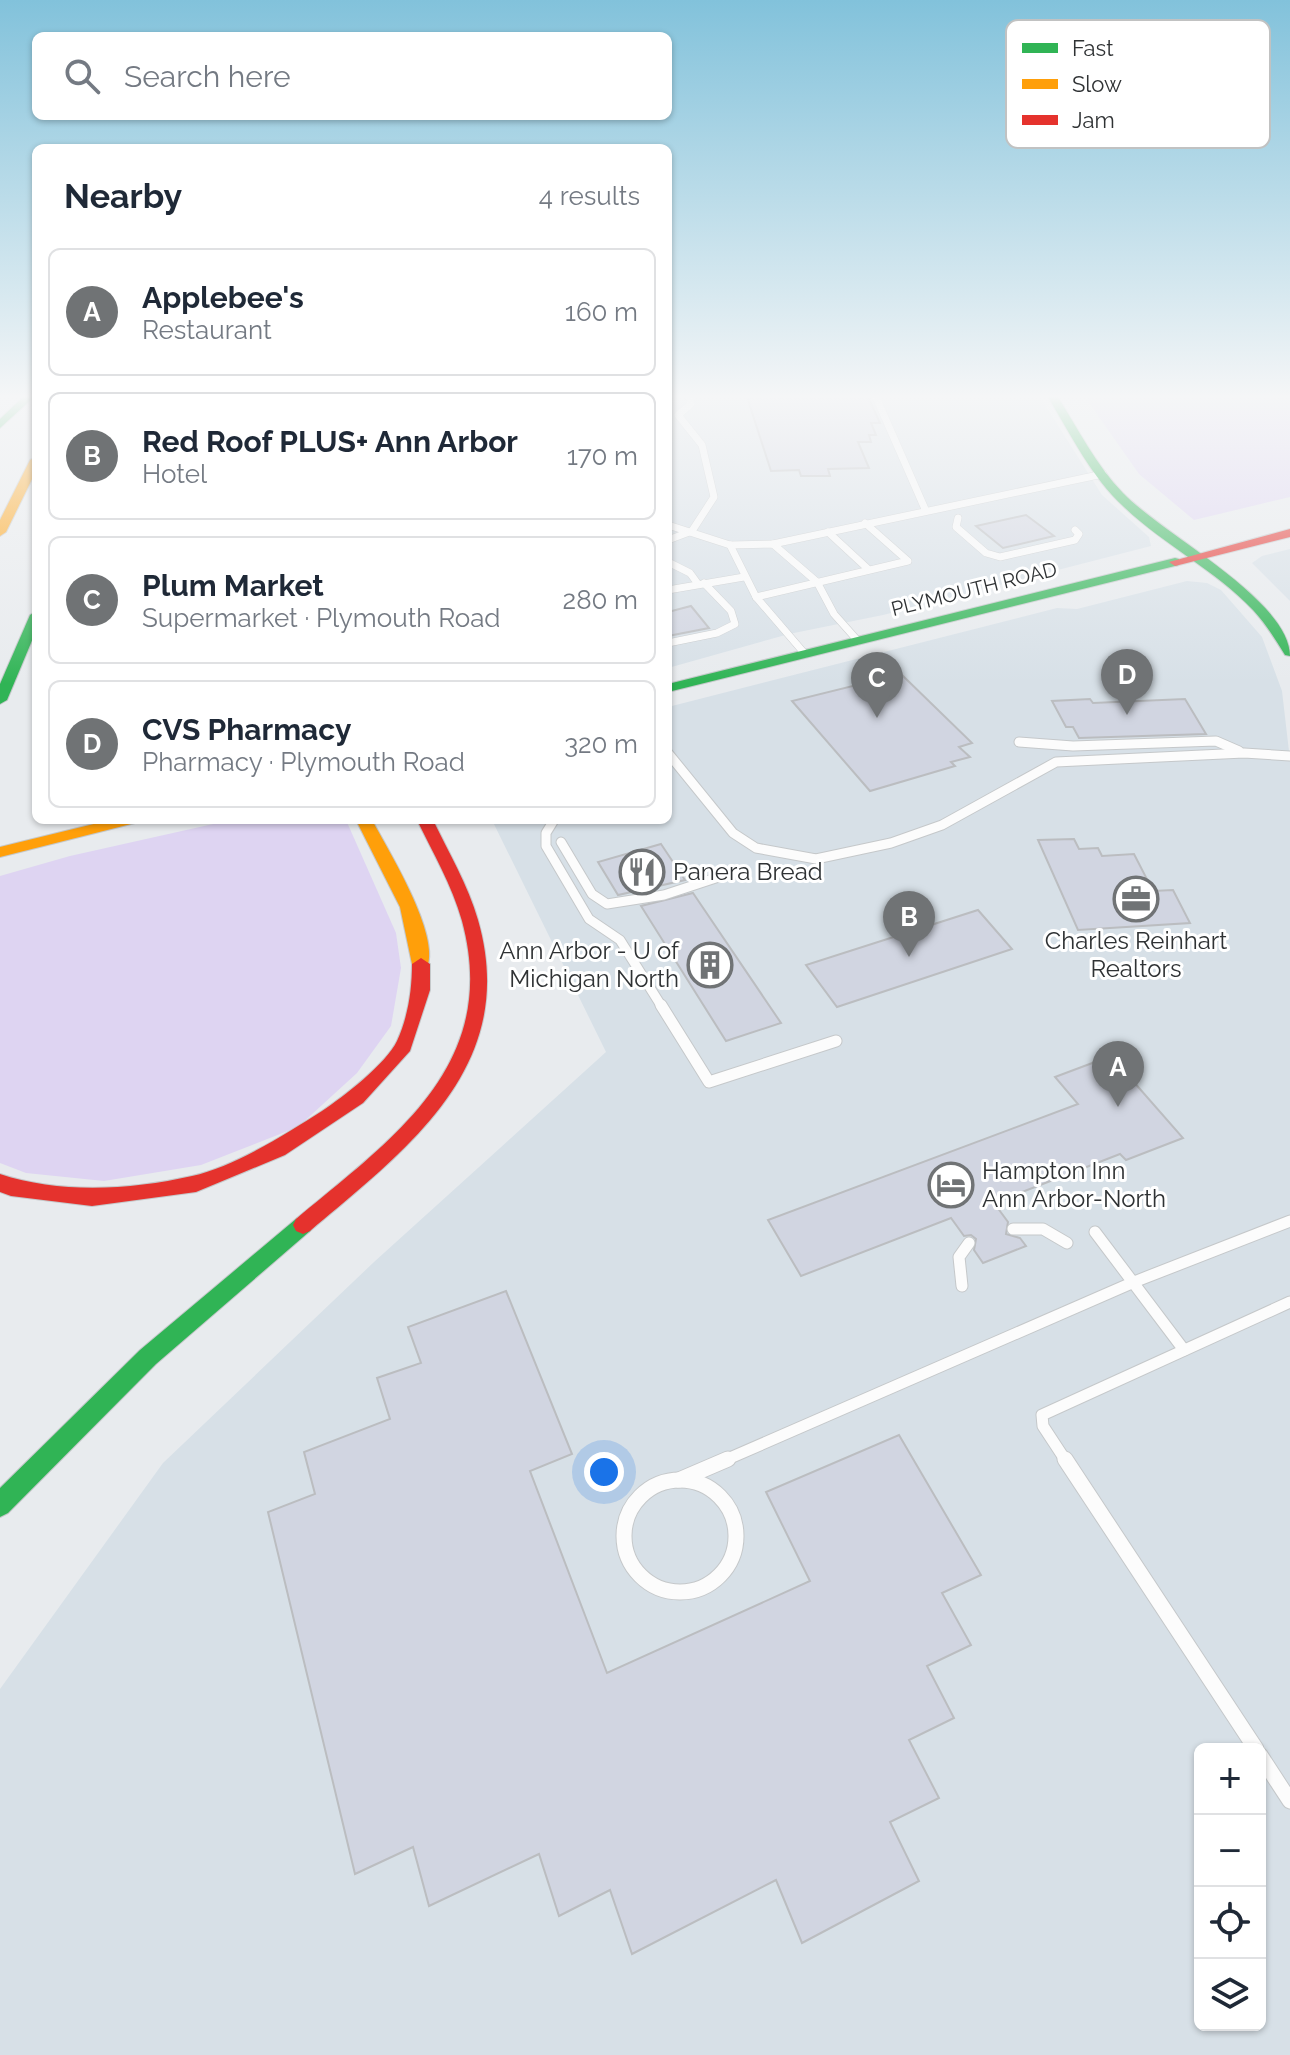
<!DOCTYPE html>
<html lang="en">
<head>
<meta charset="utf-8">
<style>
	:root { --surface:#fff; --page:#f2f2f3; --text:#1f2937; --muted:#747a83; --line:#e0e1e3; --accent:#707375 }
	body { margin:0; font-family:Raleway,sans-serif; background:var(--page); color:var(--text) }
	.controls { position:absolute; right:24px; bottom:24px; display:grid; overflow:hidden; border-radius:12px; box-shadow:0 2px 6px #0004 }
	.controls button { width:72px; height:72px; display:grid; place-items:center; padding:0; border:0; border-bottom:2px solid var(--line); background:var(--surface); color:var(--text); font:40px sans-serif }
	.you { position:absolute; left:604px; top:1472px; width:28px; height:28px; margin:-20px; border:6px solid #fff; border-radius:50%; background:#1a73e8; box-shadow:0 0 0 12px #1a73e833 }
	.badge { display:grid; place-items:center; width:52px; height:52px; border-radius:50%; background:var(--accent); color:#fff; font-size:26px; font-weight:700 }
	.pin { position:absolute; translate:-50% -66px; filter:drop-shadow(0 2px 4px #0008) }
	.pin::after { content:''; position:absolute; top:42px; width:28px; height:24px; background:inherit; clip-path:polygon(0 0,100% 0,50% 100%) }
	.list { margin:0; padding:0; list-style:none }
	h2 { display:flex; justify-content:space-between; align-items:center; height:104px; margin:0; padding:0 32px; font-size:34px }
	h2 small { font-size:26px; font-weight:400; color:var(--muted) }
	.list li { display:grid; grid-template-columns:52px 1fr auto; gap:24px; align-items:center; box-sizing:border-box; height:128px; margin:0 16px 16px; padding:0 16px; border:2px solid var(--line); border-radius:12px }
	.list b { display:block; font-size:30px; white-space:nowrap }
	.list p { margin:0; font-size:26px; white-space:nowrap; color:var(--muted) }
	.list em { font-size:26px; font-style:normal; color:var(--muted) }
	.icon { flex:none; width:44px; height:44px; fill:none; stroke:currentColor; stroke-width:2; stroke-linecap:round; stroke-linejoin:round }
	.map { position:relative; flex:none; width:1290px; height:2055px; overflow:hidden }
	.search { position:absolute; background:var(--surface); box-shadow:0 2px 6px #0004; left:32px; top:32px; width:640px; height:88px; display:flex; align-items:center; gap:20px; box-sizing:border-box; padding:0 28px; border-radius:12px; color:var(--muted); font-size:30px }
	.panel { position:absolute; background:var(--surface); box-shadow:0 2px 6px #0004; left:32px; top:144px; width:640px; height:680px; border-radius:12px }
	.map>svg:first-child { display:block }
</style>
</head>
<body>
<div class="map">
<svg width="1290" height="2055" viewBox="0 0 1290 2055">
	<rect width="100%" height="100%" fill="#e8ebee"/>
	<g fill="#d7e0e7" fill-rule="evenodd">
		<path d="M 668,397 L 1040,397 L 1102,495 L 1149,537 L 1151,546 L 883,615 L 789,634 L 668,668 Z"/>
		<path d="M 1290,549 L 1290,601 L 1252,563 L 1262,556 Z"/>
		<path d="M 1187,581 L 1207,583 L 1221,590 L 1262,637 L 1282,691 L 1290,760 L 1290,2055 L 0,2055 L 0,1689 L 163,1463 L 374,1262 L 606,1052 L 492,820 L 668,820 L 668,707 L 1057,608 L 1077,609 ZM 1200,1749 L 1260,1749 L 1260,2025 L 1200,2025 Z"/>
	</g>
	<g fill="#ded4f2">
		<path d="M 1085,397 L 1290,397 L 1290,497 L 1194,520 L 1139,474 Z"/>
		<path d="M 231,820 L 346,820 L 396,933 L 401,968 L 391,1026 L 357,1073 L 298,1127 L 201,1165 L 104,1181 L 26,1173 L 0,1163 L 0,876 L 70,856 Z"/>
	</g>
	<g fill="#d1d5e1" stroke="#bbbdc0" stroke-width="2">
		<path d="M 747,397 L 868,397 L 880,423 L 871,423 L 876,435 L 869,435 L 871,442 L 858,442 L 869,468 L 828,469 L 830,476 L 801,476 L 799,470 L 771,471 Z"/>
		<path d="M 1026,515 L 1054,536 L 1003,548 L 976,526 Z"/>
		<path d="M 691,606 L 709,628 L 668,636 L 668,612 Z"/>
		<path d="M 901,674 L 972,743 L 959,747 L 970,757 L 951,762 L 955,766 L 870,791 L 792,701 Z"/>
		<path d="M 1090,699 L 1093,703 L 1185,699 L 1206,734 L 1079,738 L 1073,727 L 1066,727 L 1052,701 Z"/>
		<path d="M 1074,839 L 1079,849 L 1098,848 L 1102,856 L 1134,854 L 1153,891 L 1173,890 L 1190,923 L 1078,930 L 1038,840 Z"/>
		<path d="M 661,844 L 685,880 L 618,895 L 598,862 Z"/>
		<path d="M 693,893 L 781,1023 L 726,1041 L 641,906 Z"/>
		<path d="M 978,910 L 1012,949 L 837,1007 L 806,965 Z"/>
		<path d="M 1111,1056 L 1183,1138 L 1126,1160 L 1120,1154 L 994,1203 L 1008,1222 L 1006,1234 L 1020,1238 L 1026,1246 L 983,1263 L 974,1250 L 976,1239 L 971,1235 L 964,1236 L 951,1218 L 801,1276 L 768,1220 L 1078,1104 L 1055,1077 Z"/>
		<path d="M 506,1291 L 572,1454 L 530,1471 L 607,1673 L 810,1581 L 766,1492 L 899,1435 L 981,1575 L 942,1593 L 971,1645 L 927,1666 L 954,1718 L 909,1740 L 939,1798 L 890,1822 L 919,1881 L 802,1943 L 776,1880 L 632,1954 L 610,1890 L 559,1916 L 539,1854 L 429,1906 L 413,1847 L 355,1874 L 268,1512 L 315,1494 L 304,1452 L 390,1419 L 377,1378 L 421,1363 L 408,1327 Z"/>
	</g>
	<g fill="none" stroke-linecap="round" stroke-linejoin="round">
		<g stroke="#c5c8ca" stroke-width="8">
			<g id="lane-far3">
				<path d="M 876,397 L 925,509"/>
				<path d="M 958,518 L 956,527 L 986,553 L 1000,557 L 1075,540 L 1079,534 L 1075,530"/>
				<path d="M 668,525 L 730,545 L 773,544 L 817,582 L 834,614 L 858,641"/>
				<path d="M 828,532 L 868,569"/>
				<path d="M 668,540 L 692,531 L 714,497 L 702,445 L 678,415 L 691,404 L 689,397"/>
				<path d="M 773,544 L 1103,474"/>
				<path d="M 730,545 L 756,597 L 805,654"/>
				<path d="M 668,562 L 690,573 L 698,584"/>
				<path d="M 668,590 L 744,577"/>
				<path d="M 756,597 L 908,561 L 865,523"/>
				<path d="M 668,643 L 717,633 L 735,624 L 731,611 L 704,583"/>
			</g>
		</g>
		<g stroke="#c5c8ca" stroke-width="11">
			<g id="lane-far2">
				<path d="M 1019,742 L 1073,746 L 1216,741 L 1239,751"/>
				<path d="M 668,753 L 733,833 L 756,848 L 816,859 L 891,843 L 942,825 L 1056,762 L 1244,753 L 1290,756"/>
				<path d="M 554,820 L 546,833 L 546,846 L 589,919 L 620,940 L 662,1007"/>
				<path d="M 561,842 L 592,894 L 607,904 L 664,895 L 734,872"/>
			</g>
		</g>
		<g stroke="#c5c8ca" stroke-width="13">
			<g id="lane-far1">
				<path d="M 661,1005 L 709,1082 L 836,1041"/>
				<path d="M 1013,1229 L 1043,1229 L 1067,1243"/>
				<path d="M 1095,1232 L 1184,1350"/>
				<path d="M 962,1286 L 959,1257 L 969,1243"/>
				<path d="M 723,1461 L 1134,1282 L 1290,1221"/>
				<path d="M 1066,1461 L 1043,1426 L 1042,1415 L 1290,1302"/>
			</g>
		</g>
		<g stroke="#c5c8ca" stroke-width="17">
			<g id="lane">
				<path d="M 1065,1459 L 1256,1749"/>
				<circle cx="680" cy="1536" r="56"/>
				<path d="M 679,1480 L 728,1459"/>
				<path d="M 1260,1755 L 1290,1801"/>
			</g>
		</g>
		<g stroke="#c5c8ca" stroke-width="2">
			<g id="fast">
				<path d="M 23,397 L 34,397 L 0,428 L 0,419 Z"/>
				<path d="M 1048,397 L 1058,397 C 1078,429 1096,465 1123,493 C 1162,534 1290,600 1290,656 L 1285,655 C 1275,639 1266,624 1253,610 C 1215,570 1164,545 1124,507 C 1091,477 1071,435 1048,397 Z"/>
				<path d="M 1175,558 L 1179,559 L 1179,565 L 668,692 L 668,684 Z"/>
				<path d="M 36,611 L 36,631 L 7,700 L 0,704 L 0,684 L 30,615 Z"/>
				<path d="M 303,1216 L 310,1219 L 313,1225 L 310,1231 L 156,1364 L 8,1513 L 0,1517 L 0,1488 L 140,1350 L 296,1219 Z"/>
			</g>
		</g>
		<g stroke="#c5c8ca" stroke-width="2">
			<g id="slow">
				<path d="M 36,457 L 36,471 L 6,532 L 0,536 L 0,520 L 30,460 Z"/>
				<path d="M 110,820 L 138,820 L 135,823 L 0,857 L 0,847 Z"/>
				<path d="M 356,820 L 372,820 C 388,850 441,935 427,968 L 415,968 L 412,964 L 400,907 Z"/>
			</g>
		</g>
		<g stroke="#c5c8ca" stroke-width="2">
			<g id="jam">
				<path d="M 1290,529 L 1290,537 L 1175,566 L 1169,562 Z"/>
				<path d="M 417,820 L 433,820 C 449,853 468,885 478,920 C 520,1066 408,1148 310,1231 L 303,1234 L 296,1231 L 293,1225 L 296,1219 C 393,1138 501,1065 462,921 C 452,885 433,853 417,820 Z"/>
				<path d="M 421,958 L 430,964 L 430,990 L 410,1051 L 363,1103 L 285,1155 L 196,1192 L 92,1206 L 11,1196 L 0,1192 L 0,1174 C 60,1194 130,1190 192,1176 C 234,1167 286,1134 322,1111 C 343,1097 386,1064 397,1041 C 408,1017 412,990 412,964 Z"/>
			</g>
		</g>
		<use href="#lane-far3" stroke="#fcfcfc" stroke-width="7"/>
		<use href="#lane-far2" stroke="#fcfcfc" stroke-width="9"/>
		<use href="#lane-far1" stroke="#fcfcfc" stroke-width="11"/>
		<use href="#lane" stroke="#fcfcfc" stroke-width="15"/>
		<use href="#fast" fill="#30b455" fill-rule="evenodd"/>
		<use href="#slow" fill="#ff9f0a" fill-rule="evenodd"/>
		<use href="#jam" fill="#e5322d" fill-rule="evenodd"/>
	</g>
	<linearGradient id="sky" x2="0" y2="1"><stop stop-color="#82c2db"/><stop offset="0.58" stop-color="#f5f6f7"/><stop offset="1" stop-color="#f5f6f7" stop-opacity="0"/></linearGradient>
	<rect width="1290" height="684" fill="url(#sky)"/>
	<defs>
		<g id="restaurant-ring" transform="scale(2.3)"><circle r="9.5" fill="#fff" stroke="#707375" stroke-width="1.5"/><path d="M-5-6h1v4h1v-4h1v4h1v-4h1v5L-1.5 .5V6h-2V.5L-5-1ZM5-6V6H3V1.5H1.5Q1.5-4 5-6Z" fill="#707375"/></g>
		<g id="office-ring" transform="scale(2.3)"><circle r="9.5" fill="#fff" stroke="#707375" stroke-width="1.5"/><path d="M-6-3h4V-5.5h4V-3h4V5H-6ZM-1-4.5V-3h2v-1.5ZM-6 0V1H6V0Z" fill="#707375"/></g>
		<g id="building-ring" transform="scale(2.3)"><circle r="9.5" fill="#fff" stroke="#707375" stroke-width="1.5"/><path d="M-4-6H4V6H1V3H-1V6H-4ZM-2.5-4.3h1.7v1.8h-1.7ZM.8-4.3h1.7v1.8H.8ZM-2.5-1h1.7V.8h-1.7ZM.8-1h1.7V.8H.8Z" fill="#707375"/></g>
		<g id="hotel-ring" transform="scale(2.3)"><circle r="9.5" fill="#fff" stroke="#707375" stroke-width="1.5"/><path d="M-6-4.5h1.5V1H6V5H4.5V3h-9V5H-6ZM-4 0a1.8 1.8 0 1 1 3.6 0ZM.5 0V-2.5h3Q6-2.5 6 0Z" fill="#707375"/></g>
	</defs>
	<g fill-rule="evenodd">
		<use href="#restaurant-ring" x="642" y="872"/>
		<use href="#office-ring" x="1136" y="899"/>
		<use href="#building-ring" x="710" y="965"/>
		<use href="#hotel-ring" x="951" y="1185"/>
	</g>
	<g text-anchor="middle" stroke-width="6" stroke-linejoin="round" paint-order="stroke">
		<g font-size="20" fill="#2f3234" stroke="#fff">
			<text transform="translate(974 589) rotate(-14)" y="7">PLYMOUTH ROAD</text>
		</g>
		<g font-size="24" fill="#2f3234" stroke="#fff" text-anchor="start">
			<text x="673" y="880">Panera Bread</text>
			<text x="1136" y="949" text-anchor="middle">Charles Reinhart<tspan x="1136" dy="28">Realtors</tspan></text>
			<text x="679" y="959" text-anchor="end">Ann Arbor - U of<tspan x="679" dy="28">Michigan North</tspan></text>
			<text x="982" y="1179">Hampton Inn<tspan x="982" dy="28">Ann Arbor-North</tspan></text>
		</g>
	</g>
	<rect x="1006" y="20" width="264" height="128" rx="12" fill="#fff" stroke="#c1c2c2" stroke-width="2"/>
	<rect x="1022" y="43" width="36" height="10" fill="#30b455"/>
	<rect x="1022" y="79" width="36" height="10" fill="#ff9f0a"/>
	<rect x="1022" y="115" width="36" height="10" fill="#e5322d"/>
	<g font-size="22" fill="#2f3234">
		<text x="1072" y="56">Fast</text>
		<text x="1072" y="92">Slow</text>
		<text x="1072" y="128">Jam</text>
	</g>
</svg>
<div class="controls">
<button>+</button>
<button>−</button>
<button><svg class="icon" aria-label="locate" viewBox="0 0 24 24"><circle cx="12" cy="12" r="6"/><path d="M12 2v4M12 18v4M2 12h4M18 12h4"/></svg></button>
<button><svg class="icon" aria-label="layers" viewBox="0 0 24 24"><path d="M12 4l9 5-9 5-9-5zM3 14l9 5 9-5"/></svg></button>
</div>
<div class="you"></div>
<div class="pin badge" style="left:1118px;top:1107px">A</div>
<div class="pin badge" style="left:909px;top:957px">B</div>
<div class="pin badge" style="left:877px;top:718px">C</div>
<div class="pin badge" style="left:1127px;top:715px">D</div>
<div class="search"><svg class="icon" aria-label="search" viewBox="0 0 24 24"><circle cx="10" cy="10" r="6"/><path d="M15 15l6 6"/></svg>Search here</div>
<section class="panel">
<h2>Nearby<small>4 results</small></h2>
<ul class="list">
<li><span class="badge">A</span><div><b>Applebee's</b><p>Restaurant</p></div><em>160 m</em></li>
<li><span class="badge">B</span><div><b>Red Roof PLUS+ Ann Arbor</b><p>Hotel</p></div><em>170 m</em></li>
<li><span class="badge">C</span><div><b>Plum Market</b><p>Supermarket · Plymouth Road</p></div><em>280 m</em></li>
<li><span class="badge">D</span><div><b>CVS Pharmacy</b><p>Pharmacy · Plymouth Road</p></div><em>320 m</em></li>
</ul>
</section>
</div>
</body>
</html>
